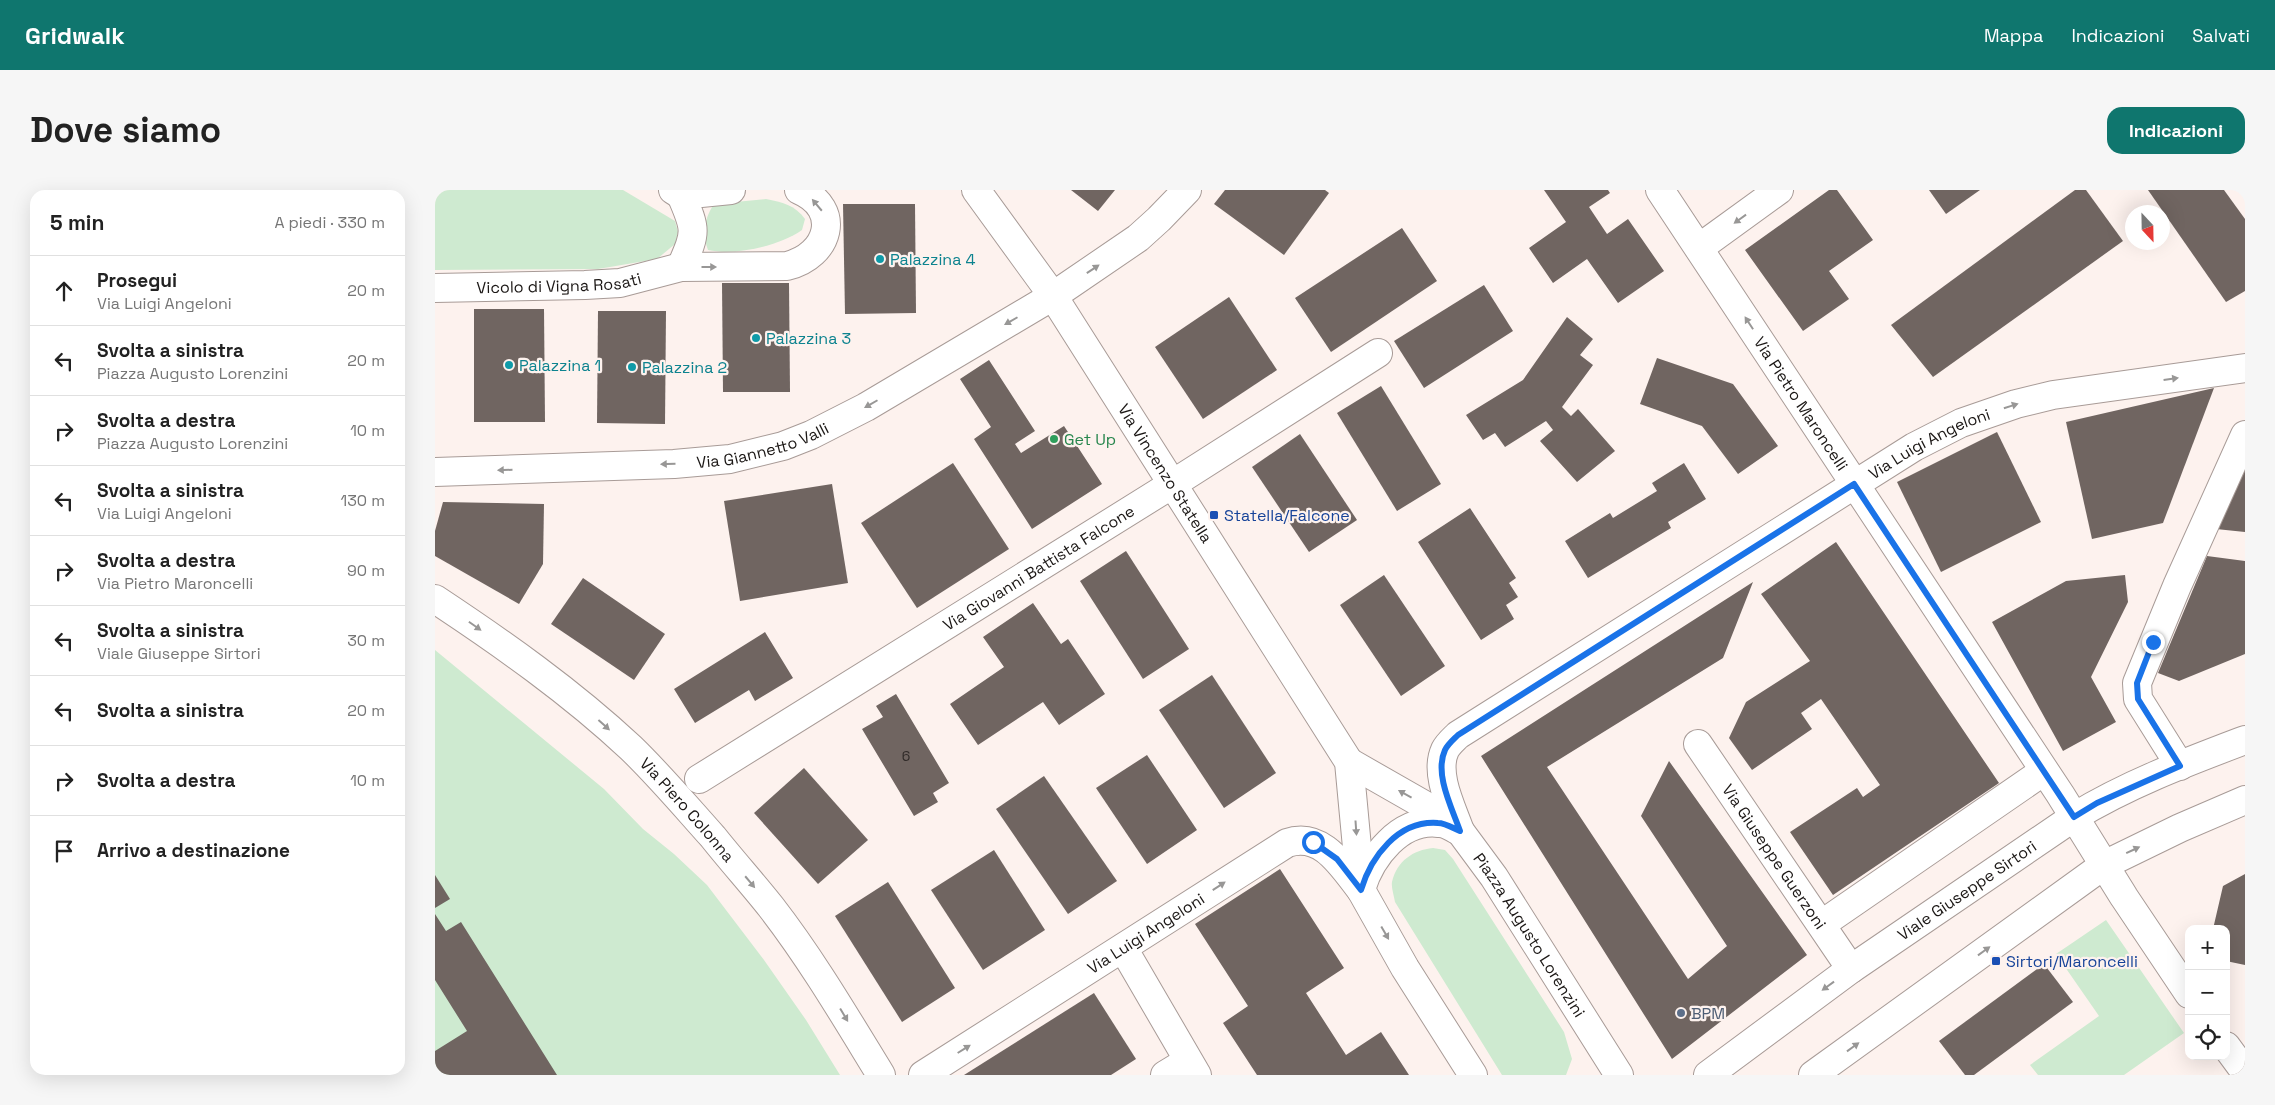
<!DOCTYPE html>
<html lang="it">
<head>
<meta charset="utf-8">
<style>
	:root { --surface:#fff; --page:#f6f6f6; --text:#222; --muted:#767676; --line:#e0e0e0; --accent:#0f766e }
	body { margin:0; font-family:"Space Grotesk",sans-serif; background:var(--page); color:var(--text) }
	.controls { position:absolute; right:15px; bottom:15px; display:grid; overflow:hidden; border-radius:10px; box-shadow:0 5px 20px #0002 }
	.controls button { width:45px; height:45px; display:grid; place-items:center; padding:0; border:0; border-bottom:1px solid var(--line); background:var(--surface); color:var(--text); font:25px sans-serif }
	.compass { position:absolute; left:1690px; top:15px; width:45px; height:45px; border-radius:50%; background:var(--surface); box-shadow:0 5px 20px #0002; rotate:158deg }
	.stop { position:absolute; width:15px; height:15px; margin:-11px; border:4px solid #1a73e8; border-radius:50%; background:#fff }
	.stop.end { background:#1a73e8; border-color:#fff; box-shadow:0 1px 5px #0008 }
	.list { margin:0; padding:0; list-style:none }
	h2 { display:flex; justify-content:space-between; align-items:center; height:65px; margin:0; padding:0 20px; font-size:21px }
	h2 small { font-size:16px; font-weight:400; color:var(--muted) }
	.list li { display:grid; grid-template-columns:32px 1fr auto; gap:15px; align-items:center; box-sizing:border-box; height:70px; padding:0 20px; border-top:1px solid var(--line) }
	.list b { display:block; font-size:19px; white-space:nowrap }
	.list p { margin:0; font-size:16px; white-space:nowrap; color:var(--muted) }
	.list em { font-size:16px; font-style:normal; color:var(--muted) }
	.icon { flex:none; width:28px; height:28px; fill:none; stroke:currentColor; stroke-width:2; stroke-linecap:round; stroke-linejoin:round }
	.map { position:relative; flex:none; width:1810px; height:885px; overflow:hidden; border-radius:15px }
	header { display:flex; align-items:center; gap:30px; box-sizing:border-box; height:70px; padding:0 25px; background:var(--accent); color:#fff }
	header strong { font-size:24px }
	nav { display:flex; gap:28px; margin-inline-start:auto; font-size:18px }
	.intro { display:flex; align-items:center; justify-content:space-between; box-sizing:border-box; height:120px; padding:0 30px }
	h1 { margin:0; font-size:35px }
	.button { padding:12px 22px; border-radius:15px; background:var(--accent); color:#fff; font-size:18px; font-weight:700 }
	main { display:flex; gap:30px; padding:0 30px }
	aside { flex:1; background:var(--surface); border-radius:15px; box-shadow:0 5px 20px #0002 }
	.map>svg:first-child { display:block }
</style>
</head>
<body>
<header>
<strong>Gridwalk</strong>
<nav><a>Mappa</a><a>Indicazioni</a><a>Salvati</a></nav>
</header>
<div class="intro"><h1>Dove siamo</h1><a class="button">Indicazioni</a></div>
<main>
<aside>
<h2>5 min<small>A piedi · 330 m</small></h2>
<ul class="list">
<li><svg class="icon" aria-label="ahead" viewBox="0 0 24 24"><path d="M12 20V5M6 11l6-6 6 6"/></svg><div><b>Prosegui</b><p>Via Luigi Angeloni</p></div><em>20 m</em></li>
<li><svg class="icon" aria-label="left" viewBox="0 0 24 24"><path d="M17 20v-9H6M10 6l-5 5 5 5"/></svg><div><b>Svolta a sinistra</b><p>Piazza Augusto Lorenzini</p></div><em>20 m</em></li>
<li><svg class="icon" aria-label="right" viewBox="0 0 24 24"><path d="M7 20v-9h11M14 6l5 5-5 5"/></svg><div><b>Svolta a destra</b><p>Piazza Augusto Lorenzini</p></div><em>10 m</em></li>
<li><svg class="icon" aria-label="left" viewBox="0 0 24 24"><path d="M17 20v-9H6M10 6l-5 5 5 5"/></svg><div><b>Svolta a sinistra</b><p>Via Luigi Angeloni</p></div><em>130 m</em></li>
<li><svg class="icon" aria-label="right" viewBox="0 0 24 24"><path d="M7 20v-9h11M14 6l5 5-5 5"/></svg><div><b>Svolta a destra</b><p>Via Pietro Maroncelli</p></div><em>90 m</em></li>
<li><svg class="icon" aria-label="left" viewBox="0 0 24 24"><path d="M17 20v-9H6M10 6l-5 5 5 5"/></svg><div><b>Svolta a sinistra</b><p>Viale Giuseppe Sirtori</p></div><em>30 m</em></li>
<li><svg class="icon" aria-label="left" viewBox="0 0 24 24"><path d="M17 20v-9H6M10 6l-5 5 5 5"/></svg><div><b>Svolta a sinistra</b></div><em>20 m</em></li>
<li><svg class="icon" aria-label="right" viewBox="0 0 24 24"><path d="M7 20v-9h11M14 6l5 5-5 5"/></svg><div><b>Svolta a destra</b></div><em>10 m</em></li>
<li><svg class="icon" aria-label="arrive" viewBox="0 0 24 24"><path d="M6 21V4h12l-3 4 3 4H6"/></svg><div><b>Arrivo a destinazione</b></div></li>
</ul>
</aside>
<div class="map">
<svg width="1810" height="885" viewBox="0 0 1810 885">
	<rect width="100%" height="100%" fill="#fdf2ee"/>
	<g fill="#ceead0">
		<path d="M 0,0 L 188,0 L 240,31 L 243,42 L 240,54 L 222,69 L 163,79 L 0,80 Z"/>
		<path d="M 331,9 C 347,12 360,15 370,29 L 367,40 C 344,56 301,66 273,60 C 267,44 269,29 279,14 Z"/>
		<path d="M 0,460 L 169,599 L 208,639 L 239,664 L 272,695 L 329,770 L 371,830 L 405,885 L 0,885 Z"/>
		<path d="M 998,658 L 1010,660 L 1018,669 L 1129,842 L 1137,869 L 1131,885 L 1067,885 L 960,712 C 959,706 956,697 957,692 C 962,671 978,660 998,658 Z"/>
		<path d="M 1671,730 L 1749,843 L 1689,885 L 1603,885 L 1595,875 L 1664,826 L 1621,764 Z"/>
	</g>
	<g fill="#706561">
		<path d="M 636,0 L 680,0 L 663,21 Z"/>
		<path d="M 790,0 L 890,0 L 894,3 L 849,65 L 779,14 Z"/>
		<path d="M 1109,0 L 1173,0 L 1175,3 L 1154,17 L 1172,44 L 1193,29 L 1229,81 L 1183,113 L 1152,69 L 1118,93 L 1094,58 L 1131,32 Z"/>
		<path d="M 1394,0 L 1402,0 L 1438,50 L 1394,81 L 1414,109 L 1368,141 L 1310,60 Z"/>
		<path d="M 1494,0 L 1545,0 L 1511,24 Z"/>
		<path d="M 1640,0 L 1651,0 L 1688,51 L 1498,187 L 1456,135 Z"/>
		<path d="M 1713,0 L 1789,0 L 1810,29 L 1810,101 L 1791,112 Z"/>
		<path d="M 408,14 L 480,14 L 481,123 L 410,124 Z"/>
		<path d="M 967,38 L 1002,91 L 896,162 L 860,108 Z"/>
		<path d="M 287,93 L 354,93 L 355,202 L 288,202 Z"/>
		<path d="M 1049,95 L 1078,141 L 989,198 L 959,151 Z"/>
		<path d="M 794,107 L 842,180 L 768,229 L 720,157 Z"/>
		<path d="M 39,119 L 109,119 L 110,232 L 39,232 Z"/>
		<path d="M 163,121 L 231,121 L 230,234 L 162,233 Z"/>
		<path d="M 1132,127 L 1158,149 L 1145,165 L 1158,175 L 1127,217 L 1136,226 L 1143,219 L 1180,261 L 1142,292 L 1105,251 L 1118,240 L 1111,231 L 1070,257 L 1060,243 L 1048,250 L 1031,225 L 1088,190 Z"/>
		<path d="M 1222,168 L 1298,194 L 1343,256 L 1303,284 L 1267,236 L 1205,214 Z"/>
		<path d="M 554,170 L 600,241 L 580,254 L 586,263 L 629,236 L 667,294 L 597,339 L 539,249 L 556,237 L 525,189 Z"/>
		<path d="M 946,196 L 1006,294 L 962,321 L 902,223 Z"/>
		<path d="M 1779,198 L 1728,333 L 1657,349 L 1631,232 Z"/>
		<path d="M 1562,242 L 1606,332 L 1506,382 L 1462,292 Z"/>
		<path d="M 865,244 L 922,330 L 874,362 L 817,277 Z"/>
		<path d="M 1810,269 L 1810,342 L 1781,339 Z"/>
		<path d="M 518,273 L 574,359 L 482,418 L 426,333 Z"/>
		<path d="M 1249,273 L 1271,309 L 1233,332 L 1236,338 L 1153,388 L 1130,351 L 1175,323 L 1178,328 L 1222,301 L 1217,293 Z"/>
		<path d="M 397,294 L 413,393 L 305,411 L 289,311 Z"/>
		<path d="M 8,312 L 109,314 L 108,374 L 84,414 L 0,366 L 0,341 Z"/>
		<path d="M 1035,318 L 1081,388 L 1074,393 L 1083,407 L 1071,415 L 1079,429 L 1046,450 L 983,352 Z"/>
		<path d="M 1401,352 L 1564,593 L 1398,705 L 1355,642 L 1422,598 L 1428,607 L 1445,595 L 1386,509 L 1366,523 L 1377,539 L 1317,580 L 1294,548 L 1311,512 L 1375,471 L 1326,404 Z"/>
		<path d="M 691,361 L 754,459 L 708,489 L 645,391 Z"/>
		<path d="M 1772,366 L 1810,371 L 1810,464 L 1744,491 L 1723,483 Z"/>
		<path d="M 949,385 L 1010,476 L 966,506 L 905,415 Z"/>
		<path d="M 1690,385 L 1693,412 L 1656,487 L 1681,532 L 1628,561 L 1557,432 L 1631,391 Z"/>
		<path d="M 148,388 L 230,444 L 199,490 L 116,434 Z"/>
		<path d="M 1318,392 L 1288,468 L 1112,577 L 1253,789 L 1292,756 L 1206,626 L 1234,571 L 1372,765 L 1237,869 L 1046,566 Z"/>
		<path d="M 598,413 L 626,454 L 633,449 L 670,504 L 624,535 L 608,512 L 543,555 L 515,514 L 569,477 L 548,447 Z"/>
		<path d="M 330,442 L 358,488 L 320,511 L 314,500 L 260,533 L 239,499 Z"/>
		<path d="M 777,485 L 841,583 L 789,618 L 724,520 Z"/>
		<path d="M 461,504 L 514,593 L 498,603 L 503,612 L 479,626 L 427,539 L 448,527 L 441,516 Z"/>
		<path d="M 712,565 L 762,640 L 712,674 L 661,598 Z"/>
		<path d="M 369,578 L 433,650 L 383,694 L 319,623 Z"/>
		<path d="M 609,586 L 682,691 L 633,724 L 561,619 Z"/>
		<path d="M 559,660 L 610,740 L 548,780 L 496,700 Z"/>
		<path d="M 845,679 L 909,778 L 871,803 L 911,865 L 946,842 L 974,885 L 822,885 L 788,833 L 813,816 L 760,734 Z"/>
		<path d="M 1810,684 L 1810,775 L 1791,771 L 1791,739 L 1778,739 L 1788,696 Z"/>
		<path d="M 0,685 L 15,709 L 0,718 Z"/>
		<path d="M 453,692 L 520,798 L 467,832 L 400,726 Z"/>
		<path d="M 0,724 L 11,741 L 26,732 L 122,885 L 0,885 L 0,861 L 32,841 L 0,790 Z"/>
		<path d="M 1609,774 L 1638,812 L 1539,885 L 1530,885 L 1504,851 Z"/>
		<path d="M 659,803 L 701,869 L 676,885 L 529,885 Z"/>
	</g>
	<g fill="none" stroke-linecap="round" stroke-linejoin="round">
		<g stroke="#a89b97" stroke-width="30">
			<g id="minor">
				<path d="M 238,0 L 246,5 L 296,0"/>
				<path id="s1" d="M 541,0 L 618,106 L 914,572 L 926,700 L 970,778 L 1038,885"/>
				<path id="s2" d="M 1225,0 L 1625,604 L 1689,707 L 1754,804"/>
				<path d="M 1264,58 L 1344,0"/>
				<path d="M 246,77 C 261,42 262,41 246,5"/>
				<path id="s3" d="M 0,98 L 150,95 L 185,93 L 246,77 L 352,76 C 394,66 408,19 364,0"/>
				<path id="s4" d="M 0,282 L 239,274 L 295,269 L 348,256 L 376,245 L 431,217 L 618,106 L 703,48 L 724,29 L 752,0"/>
				<path id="s5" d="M 0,409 C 68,454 136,502 196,558 C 225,586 251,617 278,647 C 297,671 317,693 336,717 C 377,770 411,828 446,885"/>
				<path id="s6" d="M 1263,554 L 1416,779"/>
				<path id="s7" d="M 914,572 L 998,620 L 1025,641 L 1059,687 L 1184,885"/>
				<path d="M 1745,576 L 1703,509 L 1702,493 L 1742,396 L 1810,245"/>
				<path id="s8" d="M 264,589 L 736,295 L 943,163"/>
				<path id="s9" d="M 1025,641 C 1017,618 999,584 1010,560 C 1013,554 1018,550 1023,545 L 1479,257 L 1526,233 L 1581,214 L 1618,205 L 1810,178"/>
				<path d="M 926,699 C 936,667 965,628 1004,633 C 1010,633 1017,637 1022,640"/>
				<path d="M 1387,734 L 1609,581"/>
				<path d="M 688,758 L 762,885"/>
				<path d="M 1791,856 L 1805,875 L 1810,878"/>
				<path id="s10" d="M 488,885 L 852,653 C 887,641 907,676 926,700"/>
				<path d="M 730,885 L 753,871"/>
				<path id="s11" d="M 1273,885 L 1416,779 L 1639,627 C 1693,594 1752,572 1810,550"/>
				<path d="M 1378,885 L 1669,675 L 1745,638 L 1810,610"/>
			</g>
		</g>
		<use href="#minor" stroke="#fff" stroke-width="28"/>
	</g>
	<defs><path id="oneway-solid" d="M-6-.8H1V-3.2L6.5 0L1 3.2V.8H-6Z" transform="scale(1.25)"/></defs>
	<g fill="#989796">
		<use href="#oneway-solid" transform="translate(382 15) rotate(-130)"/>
		<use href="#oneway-solid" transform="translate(1305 29) rotate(144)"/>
		<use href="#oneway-solid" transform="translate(274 77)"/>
		<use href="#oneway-solid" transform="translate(658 79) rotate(-34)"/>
		<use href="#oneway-solid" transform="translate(576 131) rotate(150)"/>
		<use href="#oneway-solid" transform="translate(1314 133) rotate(-123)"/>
		<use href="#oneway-solid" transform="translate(1736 189) rotate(-8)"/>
		<use href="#oneway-solid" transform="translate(436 214) rotate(150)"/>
		<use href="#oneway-solid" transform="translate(1576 216) rotate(-18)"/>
		<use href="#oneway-solid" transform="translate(233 274) rotate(178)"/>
		<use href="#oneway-solid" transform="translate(70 280) rotate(178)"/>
		<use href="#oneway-solid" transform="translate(40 436) rotate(35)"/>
		<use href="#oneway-solid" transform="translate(169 535) rotate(42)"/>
		<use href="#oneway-solid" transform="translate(970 604) rotate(-151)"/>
		<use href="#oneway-solid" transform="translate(921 638) rotate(86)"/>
		<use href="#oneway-solid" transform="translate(1698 660) rotate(-25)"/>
		<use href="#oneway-solid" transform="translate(315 692) rotate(50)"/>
		<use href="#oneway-solid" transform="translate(784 696) rotate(-33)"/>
		<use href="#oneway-solid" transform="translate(950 743) rotate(60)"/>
		<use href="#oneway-solid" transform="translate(1549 761) rotate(-36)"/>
		<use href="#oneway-solid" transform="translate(1393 796) rotate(144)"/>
		<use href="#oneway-solid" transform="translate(409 825) rotate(59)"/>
		<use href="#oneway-solid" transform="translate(1418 857) rotate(-36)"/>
		<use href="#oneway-solid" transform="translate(529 859) rotate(-32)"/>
	</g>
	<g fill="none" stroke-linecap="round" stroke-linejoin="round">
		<path stroke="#1a73e8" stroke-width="6" d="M 878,652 L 902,669 L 926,700 C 936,667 963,630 1003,633 C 1010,633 1018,638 1025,641 C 1017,618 999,584 1010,560 C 1013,554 1018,550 1023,545 L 1419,294 L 1639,627 L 1662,613 L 1745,576 L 1703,509 L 1702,493 L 1718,452"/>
	</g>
	<g fill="#0f9aa8" stroke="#fdf2ee" stroke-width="2">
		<circle cx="445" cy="69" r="5"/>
		<circle cx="321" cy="148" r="5"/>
		<circle cx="74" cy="175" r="5"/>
		<circle cx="197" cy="177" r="5"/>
	</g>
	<circle fill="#2e9e5b" stroke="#fdf2ee" stroke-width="2" cx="619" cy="249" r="5"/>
	<g fill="#1a4fb4" stroke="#fdf2ee" stroke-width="2">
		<rect x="774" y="320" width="10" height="10" rx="2.5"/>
		<rect x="1556" y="766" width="10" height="10" rx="2.5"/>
	</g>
	<circle fill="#5c6f8a" stroke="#fdf2ee" stroke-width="2" cx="1246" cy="823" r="5"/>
	<g text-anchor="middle" stroke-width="4.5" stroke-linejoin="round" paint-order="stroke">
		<g font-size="14" fill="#302a28">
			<text x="471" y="571">6</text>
		</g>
		<g font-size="16" fill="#0d838f" stroke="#fdf2ee" text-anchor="start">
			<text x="455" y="75">Palazzina 4</text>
			<text x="331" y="154">Palazzina 3</text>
			<text x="84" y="181">Palazzina 1</text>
			<text x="207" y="183">Palazzina 2</text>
		</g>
		<g font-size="16" fill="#1b1715" stroke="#fdf2ee">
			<text dy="6" stroke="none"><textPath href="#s3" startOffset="124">Vicolo di Vigna Rosati</textPath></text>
			<text dy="6" stroke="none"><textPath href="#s2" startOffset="256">Via Pietro Maroncelli</textPath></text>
			<text dy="6" stroke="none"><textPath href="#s4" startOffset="330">Via Giannetto Valli</textPath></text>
			<text dy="6" stroke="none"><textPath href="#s9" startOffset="659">Via Luigi Angeloni</textPath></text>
			<text dy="6" stroke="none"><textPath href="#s1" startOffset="341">Via Vincenzo Statella</textPath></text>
			<text dy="6" stroke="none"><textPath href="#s8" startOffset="400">Via Giovanni Battista Falcone</textPath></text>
			<text dy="6" stroke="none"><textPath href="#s5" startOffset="330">Via Piero Colonna</textPath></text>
			<text dy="6" stroke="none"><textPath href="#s6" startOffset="136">Via Giuseppe Guerzoni</textPath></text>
			<text dy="6" stroke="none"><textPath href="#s11" startOffset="318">Viale Giuseppe Sirtori</textPath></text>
			<text dy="6" stroke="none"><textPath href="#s10" startOffset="264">Via Luigi Angeloni</textPath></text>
			<text dy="6" stroke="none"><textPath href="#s7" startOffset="256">Piazza Augusto Lorenzini</textPath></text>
		</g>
		<g font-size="16" fill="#27864d" stroke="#fdf2ee" text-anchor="start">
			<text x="629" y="255">Get Up</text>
		</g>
		<g font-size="16" fill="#164399" stroke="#fdf2ee" text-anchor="start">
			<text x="789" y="331">Statella/Falcone</text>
			<text x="1571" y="777">Sirtori/Maroncelli</text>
		</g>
		<g font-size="16" fill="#4e5e75" stroke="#fdf2ee" text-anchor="start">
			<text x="1256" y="829">BPM</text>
		</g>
	</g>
</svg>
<div class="controls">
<button>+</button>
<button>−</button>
<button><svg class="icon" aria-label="locate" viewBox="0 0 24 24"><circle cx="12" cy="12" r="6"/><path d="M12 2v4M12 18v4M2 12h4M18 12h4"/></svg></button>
</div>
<svg class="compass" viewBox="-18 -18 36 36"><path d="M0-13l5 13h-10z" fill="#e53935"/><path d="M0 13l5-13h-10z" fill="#767676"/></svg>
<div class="stop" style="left:878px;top:652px"></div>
<div class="stop end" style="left:1718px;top:452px"></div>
</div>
</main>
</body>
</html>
